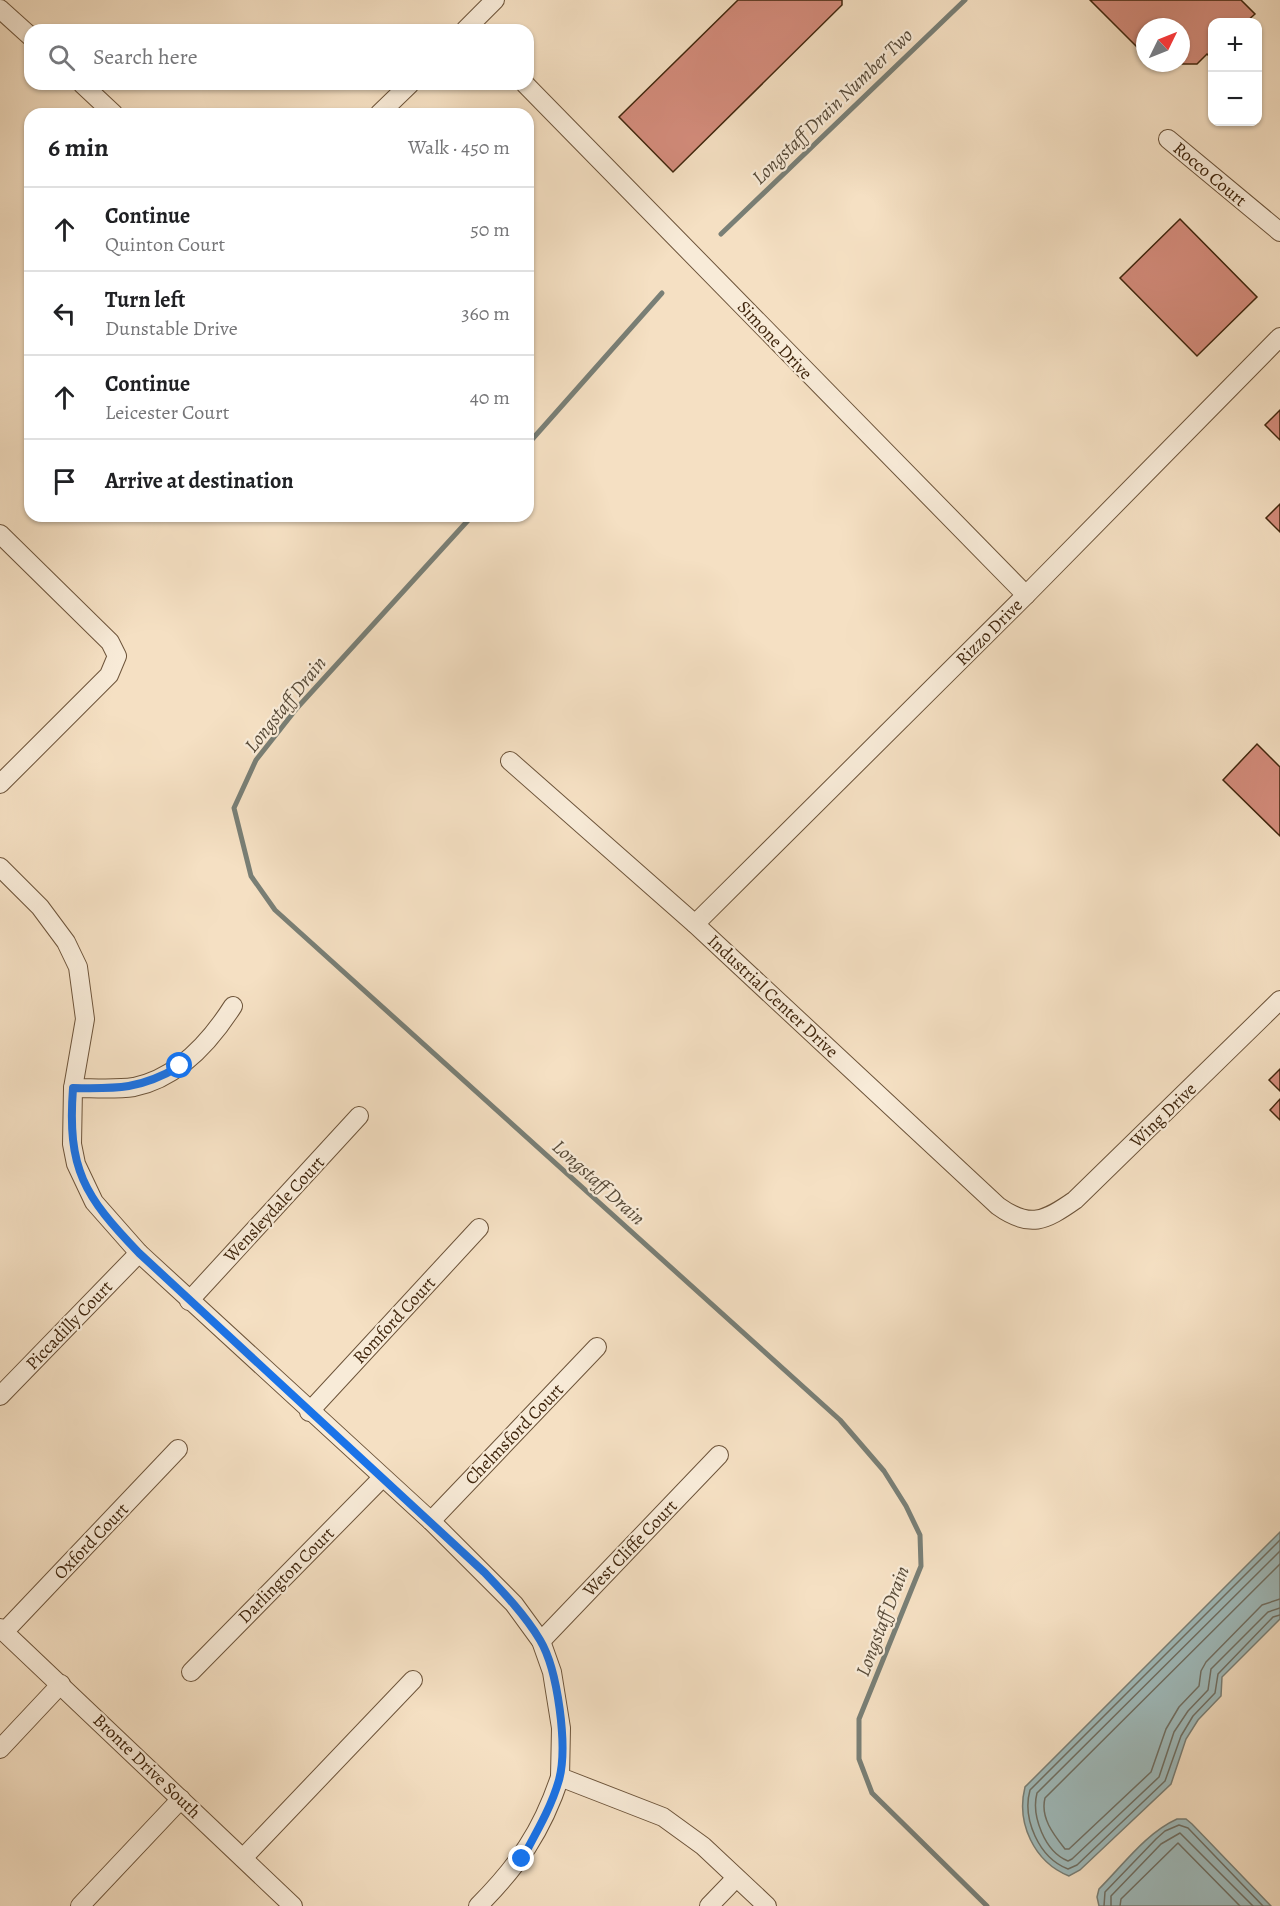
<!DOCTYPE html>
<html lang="en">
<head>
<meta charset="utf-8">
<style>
	:root { --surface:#fff; --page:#f6f6f6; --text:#202124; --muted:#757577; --line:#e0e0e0 }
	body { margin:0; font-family:Alegreya,serif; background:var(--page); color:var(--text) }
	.controls { position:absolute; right:18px; top:18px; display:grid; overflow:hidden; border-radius:12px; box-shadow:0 2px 4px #0004 }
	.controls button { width:54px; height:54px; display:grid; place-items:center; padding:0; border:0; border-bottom:2px solid var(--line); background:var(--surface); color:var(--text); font:30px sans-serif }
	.compass { position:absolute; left:1136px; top:18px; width:54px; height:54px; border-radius:50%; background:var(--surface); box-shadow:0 2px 4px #0004; rotate:47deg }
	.stop { position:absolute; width:18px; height:18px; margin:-14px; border:4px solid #1a73e8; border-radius:50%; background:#fff }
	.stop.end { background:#1a73e8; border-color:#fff; box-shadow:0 2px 6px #0008 }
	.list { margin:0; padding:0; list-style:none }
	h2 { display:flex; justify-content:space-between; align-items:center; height:78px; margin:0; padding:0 24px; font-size:26px }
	h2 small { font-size:20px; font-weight:400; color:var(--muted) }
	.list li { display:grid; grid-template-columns:39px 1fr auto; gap:18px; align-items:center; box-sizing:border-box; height:84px; padding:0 24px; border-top:2px solid var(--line) }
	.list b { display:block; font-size:22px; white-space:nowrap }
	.list p { margin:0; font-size:20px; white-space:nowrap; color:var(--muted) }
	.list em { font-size:20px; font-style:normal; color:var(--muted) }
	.icon { flex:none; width:33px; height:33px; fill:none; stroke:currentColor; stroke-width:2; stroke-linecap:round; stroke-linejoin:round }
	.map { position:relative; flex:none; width:1280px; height:1906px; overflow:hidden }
	.search { position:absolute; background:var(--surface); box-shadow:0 2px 4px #0004; left:24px; top:24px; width:510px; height:66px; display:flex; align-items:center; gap:15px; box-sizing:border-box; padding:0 21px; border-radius:18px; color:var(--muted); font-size:22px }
	.panel { position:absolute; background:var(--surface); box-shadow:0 2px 4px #0004; left:24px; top:108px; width:510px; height:414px; border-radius:18px }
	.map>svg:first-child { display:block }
</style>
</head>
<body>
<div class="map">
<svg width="1280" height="1906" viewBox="0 0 1280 1906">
	<rect width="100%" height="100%" fill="#f5e0c3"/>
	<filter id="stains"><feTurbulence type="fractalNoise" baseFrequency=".00333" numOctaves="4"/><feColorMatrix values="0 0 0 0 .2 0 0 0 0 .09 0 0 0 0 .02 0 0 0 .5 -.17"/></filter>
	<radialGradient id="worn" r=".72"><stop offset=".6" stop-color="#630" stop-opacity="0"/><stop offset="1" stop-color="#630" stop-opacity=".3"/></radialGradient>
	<g fill="#9fbbbc" stroke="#797f76" stroke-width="1.5">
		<path d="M 1280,1532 L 1280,1619 L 1222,1677 L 1221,1696 L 1198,1720 L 1186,1739 L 1171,1784 L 1080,1870 L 1069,1876 C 1034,1862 1016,1823 1025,1787 Z"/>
		<path d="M 1177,1819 L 1186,1819 L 1192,1824 L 1271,1906 L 1099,1906 L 1097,1897 L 1099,1889 C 1123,1865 1146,1833 1177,1819 Z"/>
	</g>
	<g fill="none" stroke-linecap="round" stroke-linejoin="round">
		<g stroke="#707064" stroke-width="1.5">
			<path d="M 1280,1540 L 1030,1790 C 1022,1819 1039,1858 1068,1869 L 1077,1865 L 1165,1781 L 1181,1736 L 1193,1716 L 1215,1693 L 1218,1674 L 1273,1617 L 1280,1615"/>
			<path d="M 1280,1551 L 1037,1793 C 1031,1816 1045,1852 1068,1861 L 1072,1859 L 1159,1777 L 1174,1732 L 1188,1711 L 1208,1690 L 1211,1669 L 1268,1612 L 1280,1608"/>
			<path d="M 1280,1564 L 1045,1798 C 1040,1818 1054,1835 1065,1849 L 1069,1849 L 1151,1772 L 1166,1729 L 1179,1707 L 1199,1686 L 1201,1671 L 1206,1662 L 1262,1605 L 1280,1599"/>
			<path d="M 1104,1906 L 1105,1892 L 1156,1839 L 1165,1831 L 1179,1825 L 1188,1828 L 1263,1906"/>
			<path d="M 1111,1906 L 1111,1896 L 1161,1844 L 1180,1833 L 1253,1906"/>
			<path d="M 1120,1906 L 1121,1899 L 1178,1843 L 1240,1906"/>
		</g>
		<g stroke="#797f76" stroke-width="5">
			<path d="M 721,234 L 965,0"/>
			<path d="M 528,444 L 662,293"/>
			<path d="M 472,516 L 297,708 L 256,760 L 234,808 L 251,876 L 275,910 L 840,1420 L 884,1471 L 906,1506 L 920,1535 L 921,1566 L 859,1719 L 859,1759 L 872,1793 L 987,1906"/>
		</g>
	</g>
	<g fill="#d48c7c" stroke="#40260d" stroke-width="1.5">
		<path d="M 738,0 L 842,0 L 842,5 L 673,172 L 619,117 Z"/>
		<path d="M 1090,0 L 1241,0 L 1255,14 L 1246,22 L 1212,22 L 1211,58 L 1207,54 L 1197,64 L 1161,64 L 1181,63 L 1181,27 L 1145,27 L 1145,55 Z"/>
		<path d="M 1180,219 L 1257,297 L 1197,356 L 1120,278 Z"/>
		<path d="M 1280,410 L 1280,440 L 1265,425 Z"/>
		<path d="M 1280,504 L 1280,532 L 1266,518 Z"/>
		<path d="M 1257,744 L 1280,767 L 1280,836 L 1223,780 Z"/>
		<path d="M 1280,1069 L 1280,1091 L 1269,1080 Z"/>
		<path d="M 1280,1099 L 1280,1120 L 1270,1110 Z"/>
	</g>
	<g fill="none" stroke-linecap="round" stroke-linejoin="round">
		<g stroke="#6d543a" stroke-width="20">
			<g id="minor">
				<path d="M 0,9 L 30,36"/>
				<path d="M 465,30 L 495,0"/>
				<path d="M 82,84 L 114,114"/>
				<path d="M 525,84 L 1026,595"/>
				<path d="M 379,114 L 410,84"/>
				<path d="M 1168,139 L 1280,232"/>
				<path d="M 0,534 L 110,642 L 117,656 L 109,675 L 0,784"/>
				<path d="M 510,761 L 695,924 L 998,1206 C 1030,1229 1045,1221 1075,1200 L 1280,1000"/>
				<path d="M 0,867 L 40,907 L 66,942 L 78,967 L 85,1019 L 73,1088 L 72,1144 L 76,1164 L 94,1202 L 139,1253 L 431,1521 L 514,1604 L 541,1641 L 552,1672 L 561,1728 L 560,1777 L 663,1817 L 703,1846 L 767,1906"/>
				<path d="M 695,924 L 1026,595 L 1280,337"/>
				<path d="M 73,1088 C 93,1088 114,1090 134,1087 C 178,1078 210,1042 233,1006"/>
				<path d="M 189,1301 L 359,1116"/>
				<path d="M 0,1396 L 139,1253"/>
				<path d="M 309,1412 L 479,1228"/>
				<path d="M 431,1521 L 597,1347"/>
				<path d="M 0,1628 L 293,1906"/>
				<path d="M 4,1632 L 178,1449"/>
				<path d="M 541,1641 L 719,1455"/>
				<path d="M 191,1672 L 382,1478"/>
				<path d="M 0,1749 L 61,1684"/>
				<path d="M 243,1858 L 413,1680"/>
				<path d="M 80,1906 L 181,1799"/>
				<path d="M 478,1906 C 518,1866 542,1831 560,1777"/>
				<path d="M 709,1906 L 736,1878"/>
			</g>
		</g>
		<use href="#minor" stroke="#f8ebd8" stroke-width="18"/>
	</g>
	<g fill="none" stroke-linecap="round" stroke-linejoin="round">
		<path stroke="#1a73e8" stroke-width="8" d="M 180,1066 C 141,1089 118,1089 73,1088 C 67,1169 84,1196 139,1253 L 484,1572 C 504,1593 525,1615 540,1640 C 558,1670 568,1747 559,1780 C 551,1808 536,1833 522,1859"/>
	</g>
	<g text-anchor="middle" stroke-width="4.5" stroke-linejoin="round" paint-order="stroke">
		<g font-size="18" fill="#40260d" stroke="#f8ebd8">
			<text transform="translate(1210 174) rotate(40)" y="6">Rocco Court</text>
			<text transform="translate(775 340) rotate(47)" y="6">Simone Drive</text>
			<text transform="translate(989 632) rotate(-45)" y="6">Rizzo Drive</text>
			<text transform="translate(773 996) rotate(43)" y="6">Industrial Center Drive</text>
			<text transform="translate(1163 1115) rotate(-44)" y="6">Wing Drive</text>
			<text transform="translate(274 1209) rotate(-47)" y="6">Wensleydale Court</text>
			<text transform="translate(394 1320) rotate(-47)" y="6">Romford Court</text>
			<text transform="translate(69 1325) rotate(-46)" y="6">Piccadilly Court</text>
			<text transform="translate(514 1434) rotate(-46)" y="6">Chelmsford Court</text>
			<text transform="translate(91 1541) rotate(-46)" y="6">Oxford Court</text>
			<text transform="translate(630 1548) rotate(-46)" y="6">West Cliffe Court</text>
			<text transform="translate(286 1575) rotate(-45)" y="6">Darlington Court</text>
			<text transform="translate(147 1766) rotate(44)" y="6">Bronte Drive South</text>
		</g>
		<g font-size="20" font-style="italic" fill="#584b39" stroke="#f8ebd8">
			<text transform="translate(832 106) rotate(-44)" y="7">Longstaff Drain Number Two</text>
			<text transform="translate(285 704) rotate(-51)" y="7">Longstaff Drain</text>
			<text transform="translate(599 1182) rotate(42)" y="7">Longstaff Drain</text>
			<text transform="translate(882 1621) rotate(-69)" y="7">Longstaff Drain</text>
		</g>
	</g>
	<rect width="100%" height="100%" filter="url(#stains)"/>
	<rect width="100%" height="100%" fill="url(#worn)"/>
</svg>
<div class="controls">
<button>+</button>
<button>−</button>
</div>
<svg class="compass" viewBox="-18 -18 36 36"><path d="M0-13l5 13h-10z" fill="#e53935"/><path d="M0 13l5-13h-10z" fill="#757577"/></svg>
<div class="stop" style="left:180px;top:1066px"></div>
<div class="stop end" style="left:522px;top:1859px"></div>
<div class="search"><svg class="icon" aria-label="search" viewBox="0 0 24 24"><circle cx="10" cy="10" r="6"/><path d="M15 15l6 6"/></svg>Search here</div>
<section class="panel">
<h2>6 min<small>Walk · 450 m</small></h2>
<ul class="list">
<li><svg class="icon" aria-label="ahead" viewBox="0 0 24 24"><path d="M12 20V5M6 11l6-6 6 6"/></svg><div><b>Continue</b><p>Quinton Court</p></div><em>50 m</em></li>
<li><svg class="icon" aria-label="left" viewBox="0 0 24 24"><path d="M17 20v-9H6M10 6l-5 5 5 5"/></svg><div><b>Turn left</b><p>Dunstable Drive</p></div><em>360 m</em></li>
<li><svg class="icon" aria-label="ahead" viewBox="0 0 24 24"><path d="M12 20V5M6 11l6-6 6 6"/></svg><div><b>Continue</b><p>Leicester Court</p></div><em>40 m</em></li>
<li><svg class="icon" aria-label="arrive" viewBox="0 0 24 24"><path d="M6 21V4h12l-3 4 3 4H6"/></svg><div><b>Arrive at destination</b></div></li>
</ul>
</section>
</div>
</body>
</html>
